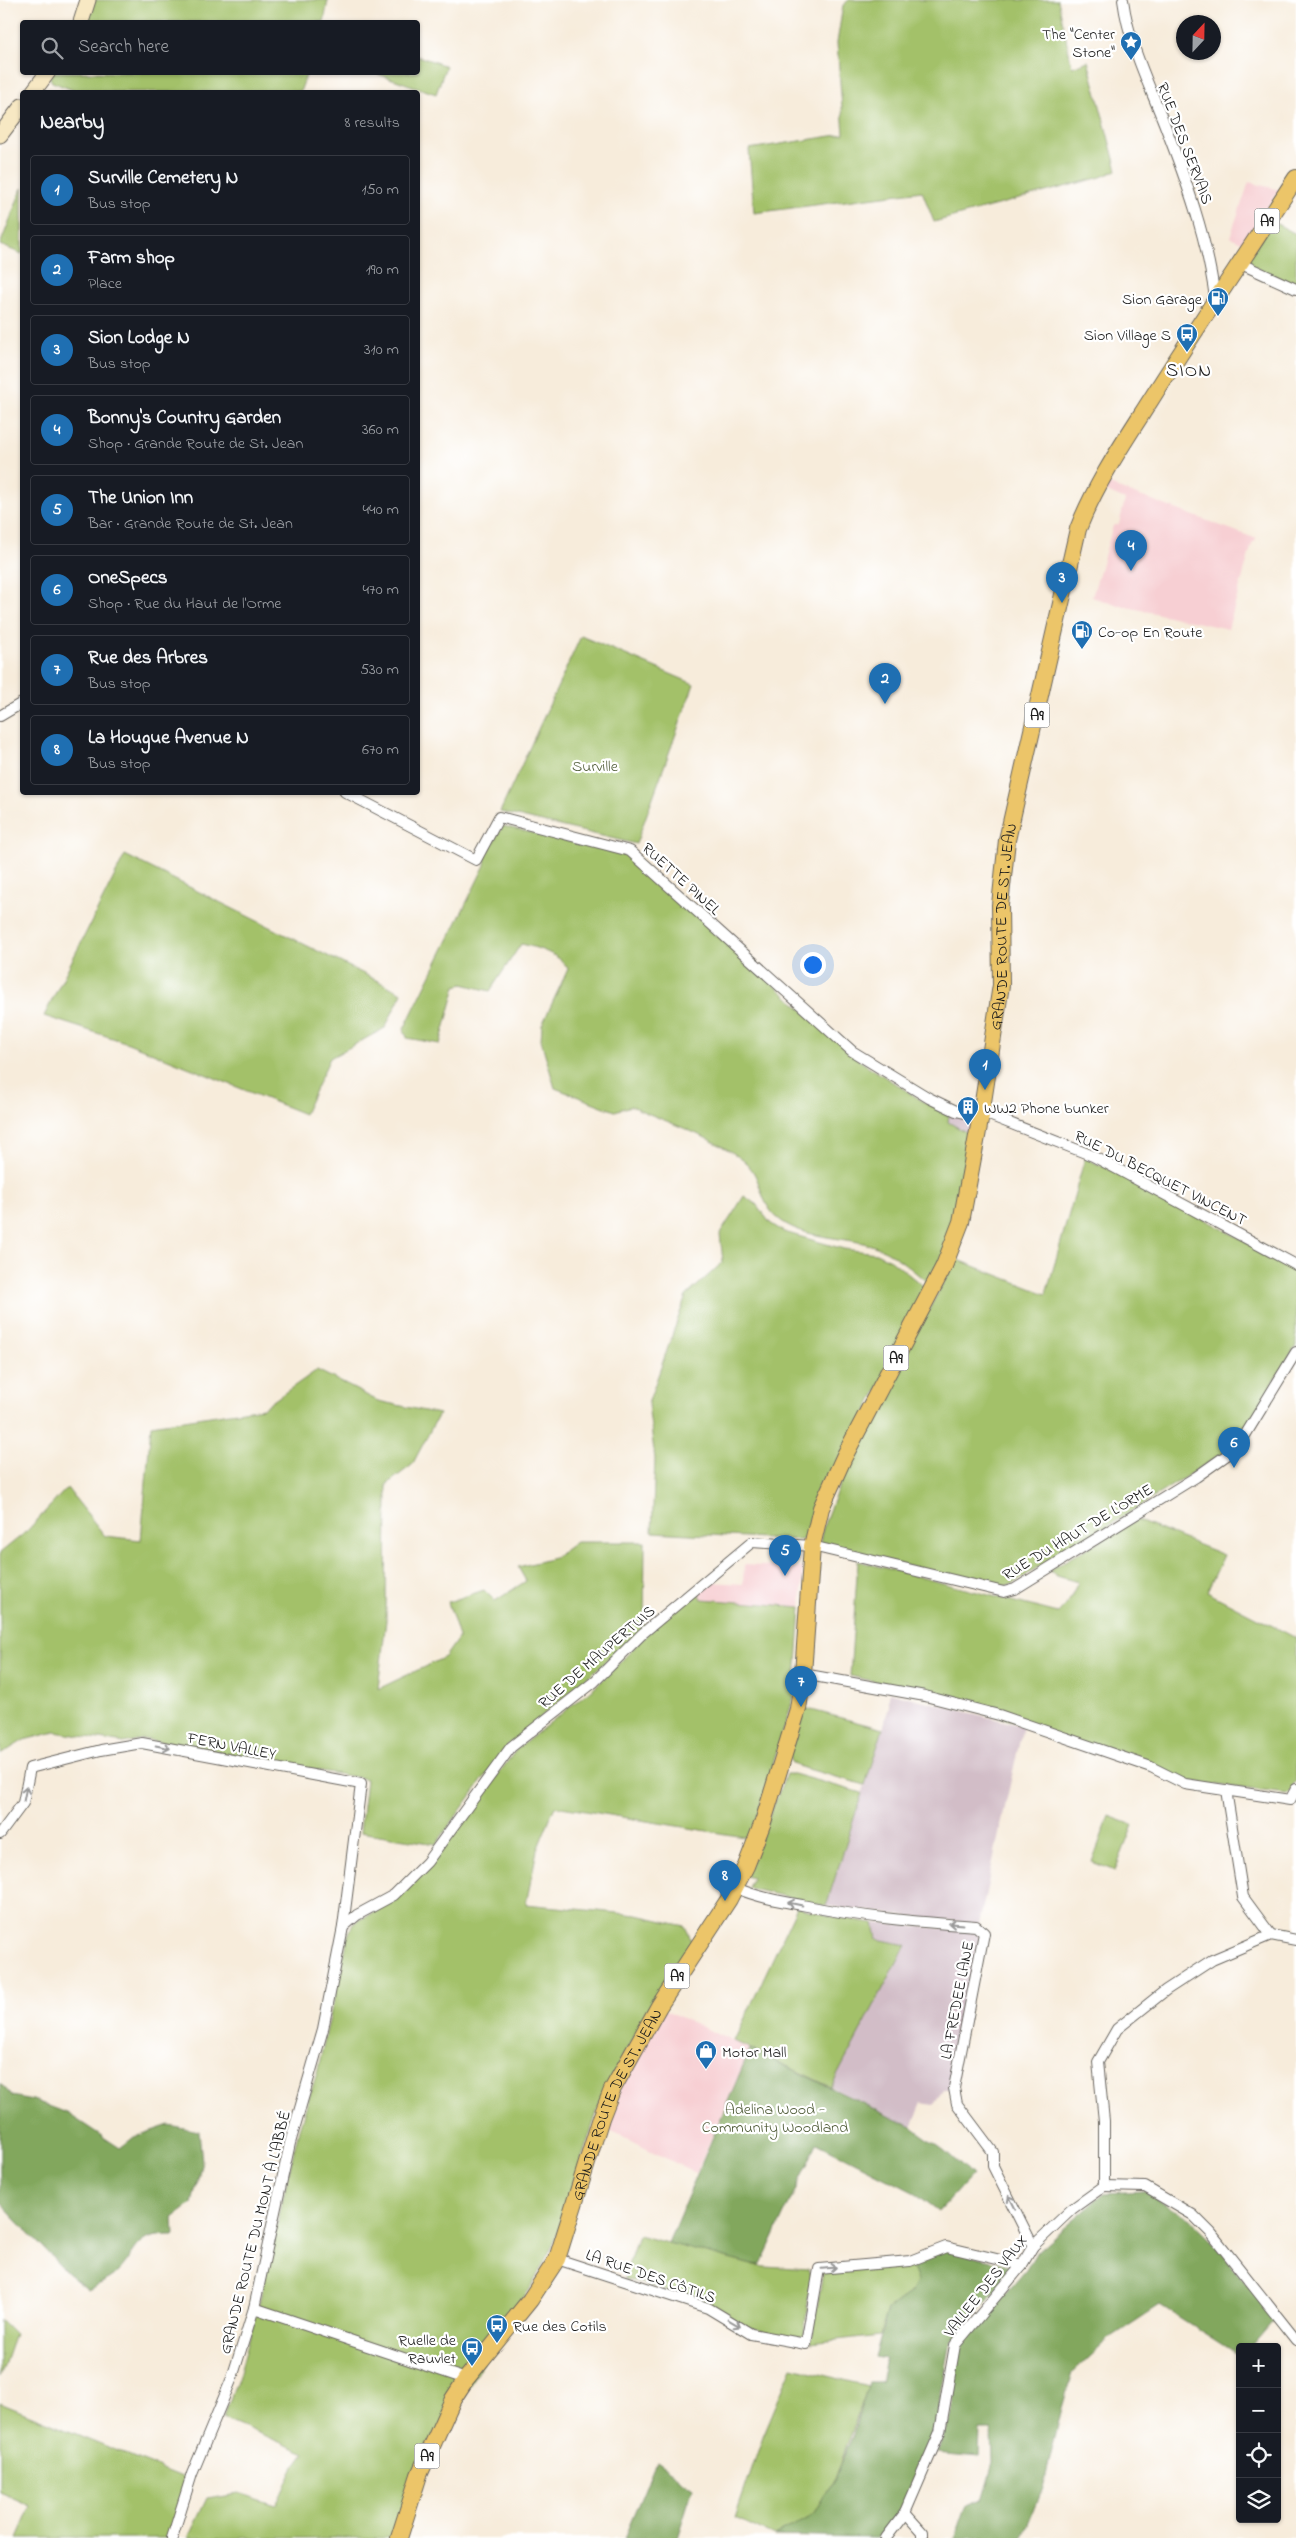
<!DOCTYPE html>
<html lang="en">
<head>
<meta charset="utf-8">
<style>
	:root { --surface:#171b24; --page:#242831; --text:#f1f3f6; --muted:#9ea1a6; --line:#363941; --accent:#1f6fb2 }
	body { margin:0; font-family:"Indie Flower",sans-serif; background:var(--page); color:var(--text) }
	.controls { position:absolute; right:15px; bottom:15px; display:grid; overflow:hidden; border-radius:5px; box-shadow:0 1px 4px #0004 }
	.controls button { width:45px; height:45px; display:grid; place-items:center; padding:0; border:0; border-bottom:1px solid var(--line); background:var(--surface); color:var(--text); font:25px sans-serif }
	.compass { position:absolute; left:1176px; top:15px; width:45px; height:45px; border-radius:50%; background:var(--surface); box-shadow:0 1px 4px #0004; rotate:22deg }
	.you { position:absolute; left:812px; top:964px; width:18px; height:18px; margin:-12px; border:4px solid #fff; border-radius:50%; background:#1a73e8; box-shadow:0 0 0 8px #1a73e833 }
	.badge { display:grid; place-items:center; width:32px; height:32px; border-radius:50%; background:var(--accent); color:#fff; font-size:16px; font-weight:700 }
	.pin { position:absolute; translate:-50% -41px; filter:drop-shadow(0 1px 2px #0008) }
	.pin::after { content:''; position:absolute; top:26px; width:18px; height:15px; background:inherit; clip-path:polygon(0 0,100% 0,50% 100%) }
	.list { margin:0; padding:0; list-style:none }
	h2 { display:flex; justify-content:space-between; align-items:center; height:65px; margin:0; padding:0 20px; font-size:21px }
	h2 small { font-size:16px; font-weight:400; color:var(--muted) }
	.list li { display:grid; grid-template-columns:32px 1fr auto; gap:15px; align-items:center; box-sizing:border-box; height:70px; margin:0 10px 10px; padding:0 10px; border:1px solid var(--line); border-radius:5px }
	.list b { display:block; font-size:19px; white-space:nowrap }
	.list p { margin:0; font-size:16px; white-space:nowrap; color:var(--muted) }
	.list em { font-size:16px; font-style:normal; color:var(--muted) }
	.icon { flex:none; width:28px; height:28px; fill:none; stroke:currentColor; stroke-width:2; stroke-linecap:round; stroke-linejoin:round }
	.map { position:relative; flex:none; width:1296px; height:2538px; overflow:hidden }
	.search { position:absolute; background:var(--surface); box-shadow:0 1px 4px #0004; left:20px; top:20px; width:400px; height:55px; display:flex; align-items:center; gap:12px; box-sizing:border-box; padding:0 18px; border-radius:5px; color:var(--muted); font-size:19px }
	.panel { position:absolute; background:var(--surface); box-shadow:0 1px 4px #0004; left:20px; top:90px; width:400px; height:705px; border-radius:5px }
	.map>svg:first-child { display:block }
</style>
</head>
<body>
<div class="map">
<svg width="1296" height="2538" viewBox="0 0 1296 2538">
	<rect width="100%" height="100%" fill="#fff"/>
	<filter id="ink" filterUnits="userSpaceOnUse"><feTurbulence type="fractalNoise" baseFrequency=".02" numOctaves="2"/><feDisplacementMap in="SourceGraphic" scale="10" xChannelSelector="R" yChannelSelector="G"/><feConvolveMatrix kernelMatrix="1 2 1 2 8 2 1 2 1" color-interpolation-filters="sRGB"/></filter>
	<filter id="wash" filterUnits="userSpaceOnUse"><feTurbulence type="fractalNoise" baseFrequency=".0096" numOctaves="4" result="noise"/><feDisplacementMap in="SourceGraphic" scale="20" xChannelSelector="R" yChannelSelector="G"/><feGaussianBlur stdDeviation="1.12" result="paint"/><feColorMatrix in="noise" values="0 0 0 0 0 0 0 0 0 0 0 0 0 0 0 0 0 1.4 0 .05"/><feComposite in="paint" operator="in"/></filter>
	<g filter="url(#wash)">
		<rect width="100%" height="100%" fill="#f7ecdb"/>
		<g fill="#f7cfd3">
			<path d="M 1249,182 L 1280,190 L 1242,242 L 1230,237 Z"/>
			<path d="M 1107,484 L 1257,539 L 1252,544 L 1228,629 L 1113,604 L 1092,597 L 1113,526 L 1119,524 L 1125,500 L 1107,492 L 1101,493 Z"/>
			<path d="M 744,1565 L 803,1568 L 801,1607 L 702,1599 L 698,1590 L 708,1582 L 743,1584 Z"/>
			<path d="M 663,2009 L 750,2049 L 696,2173 L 604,2128 L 631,2066 Z"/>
		</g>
		<g fill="#d2bdc7">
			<path d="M 949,1114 L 971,1119 L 973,1125 L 971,1135 L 948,1122 Z"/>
			<path d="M 889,1692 L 1023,1726 L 979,1924 L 826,1906 L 883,1729 L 889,1706 Z"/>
			<path d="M 874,1923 L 970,1931 L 980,1935 L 950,2081 L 951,2090 L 943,2090 L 933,2105 L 922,2103 L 912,2127 L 831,2087 L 905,1946 L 877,1939 Z"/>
		</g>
		<g fill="#a3c169" stroke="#606e42">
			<path d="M 92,0 L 328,0 L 324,22 L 84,22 Z"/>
			<path d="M 849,0 L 1058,0 L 1072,67 L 1088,61 L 1117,170 L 1101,177 L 934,222 L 922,191 L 754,213 L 749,149 L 844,134 L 837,43 L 843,5 Z"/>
			<path d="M 418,56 L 446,66 L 436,94 L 375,73 L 418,72 Z"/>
			<path d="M 52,72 L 307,73 L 300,92 L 78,92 L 52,82 L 50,78 Z"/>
			<path d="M 22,188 L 22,254 L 0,245 Z"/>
			<path d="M 1273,222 L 1296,234 L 1296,287 L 1252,266 L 1248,256 Z"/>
			<path d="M 581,636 L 694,684 L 636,844 L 500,812 Z"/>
			<path d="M 503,826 L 625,855 L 637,863 L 860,1061 L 924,1102 L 949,1114 L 948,1122 L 971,1135 L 947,1249 L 927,1282 C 910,1268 892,1251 871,1245 C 843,1237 812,1239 786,1224 C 757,1207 765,1183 748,1165 C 727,1142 661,1120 631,1106 L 615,1111 L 555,1088 L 541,1040 L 542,1025 L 568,969 C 562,955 536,947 521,944 L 490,991 L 463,984 L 456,986 L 440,1044 L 407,1038 L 404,1029 L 485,865 L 486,854 Z"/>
			<path d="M 125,855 L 402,993 L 385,1028 L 330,1058 L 304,1114 L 128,1043 L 44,1016 Z"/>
			<path d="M 1085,1158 L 1119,1174 L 1296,1268 L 1296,1346 L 1240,1435 L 1220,1455 L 1072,1549 L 1038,1567 L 1012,1585 L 995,1587 L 821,1545 C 812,1519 936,1298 956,1259 L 1046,1294 Z"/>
			<path d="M 744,1196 L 756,1204 L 770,1223 L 784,1232 L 844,1249 L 876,1253 L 891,1260 L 923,1286 L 925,1291 L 806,1537 L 802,1540 L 652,1532 L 655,1459 L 648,1404 L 686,1296 L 723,1262 L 720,1234 Z"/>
			<path d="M 317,1370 L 378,1401 L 439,1414 L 412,1465 L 387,1484 L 386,1620 L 378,1689 L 445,1657 L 459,1637 L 448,1602 L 484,1590 L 495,1601 L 526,1581 L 518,1567 L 554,1558 L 576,1542 L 645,1542 L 644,1629 L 508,1745 L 436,1844 L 360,1832 L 366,1779 L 143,1739 L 124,1743 L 55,1732 L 24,1740 L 0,1755 L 0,1553 L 27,1531 L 67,1488 L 105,1536 L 141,1540 L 151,1425 L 263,1408 Z"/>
			<path d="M 1136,1520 L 1224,1555 L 1207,1592 L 1296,1638 L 1296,1782 L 1287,1794 L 1187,1781 L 934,1694 L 850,1676 L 858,1561 L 1058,1613 L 1069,1601 L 1078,1582 L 1057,1576 L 1049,1570 Z"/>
			<path d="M 698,1590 L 702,1599 L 801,1607 L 795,1693 L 750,1838 L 555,1806 L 537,1850 L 526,1904 L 637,1915 L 685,1926 L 693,1944 L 657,1994 L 604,2091 L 554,2243 L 530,2289 L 511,2314 L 407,2493 L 391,2538 L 188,2538 L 207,2498 L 239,2493 L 276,2505 L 293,2469 L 305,2453 L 223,2418 L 238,2379 L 259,2303 L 299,2129 L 317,2073 L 349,1933 L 353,1924 L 402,1895 L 432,1863 L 516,1750 L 603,1680 L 652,1629 Z"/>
			<path d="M 804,1708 L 883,1729 L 865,1785 L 797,1766 L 791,1762 L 789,1757 Z"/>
			<path d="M 786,1774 L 793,1774 L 862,1793 L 826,1906 L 748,1888 L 752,1878 L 746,1876 Z"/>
			<path d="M 1109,1816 L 1133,1825 L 1115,1871 L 1092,1862 Z"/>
			<path d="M 797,1907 L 834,1917 L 874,1923 L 877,1939 L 906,1945 L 831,2087 L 734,2041 Z"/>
			<path d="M 638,2235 L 752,2265 L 808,2269 L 811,2277 L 804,2335 L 795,2337 L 745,2327 L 705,2302 L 624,2278 Z"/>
			<path d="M 911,2265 L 917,2281 L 911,2292 L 888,2309 L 880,2335 L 811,2343 L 823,2272 Z"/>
			<path d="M 0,2319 L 15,2334 L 0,2377 Z"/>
			<path d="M 792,2367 L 868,2386 L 835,2479 L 815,2513 L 774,2536 L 735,2518 L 763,2436 Z"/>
			<path d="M 0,2403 L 187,2479 L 168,2538 L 17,2538 L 31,2506 L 0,2492 Z"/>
		</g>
		<g fill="#82a75d" stroke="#4f623c">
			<path d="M 750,2049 L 912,2127 L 945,2151 L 972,2175 L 939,2211 L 915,2193 L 817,2143 L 761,2264 L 752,2265 L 668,2243 Z"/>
			<path d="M 0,2083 L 12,2096 L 33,2100 L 67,2113 L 120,2148 L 134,2137 L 169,2125 L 199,2131 L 202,2161 L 192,2204 L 173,2218 L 174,2235 C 131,2235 141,2250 115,2275 C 108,2281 96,2285 88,2290 L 66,2272 L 0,2203 Z"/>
			<path d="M 1144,2191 L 1190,2219 L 1208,2236 L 1275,2319 L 1251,2347 L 1240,2347 L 1240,2356 L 1160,2305 L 1110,2338 L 1072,2374 L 1062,2408 L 1043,2488 L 1023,2537 L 954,2538 L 965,2507 L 982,2500 L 993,2463 L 992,2430 L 980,2430 L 979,2457 L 937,2453 L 951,2417 L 959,2348 L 1026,2270 L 1037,2251 L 1104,2193 Z"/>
			<path d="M 947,2250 L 1016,2267 L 951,2342 L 934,2430 L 900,2512 L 877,2538 L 774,2536 L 815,2513 L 835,2479 L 852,2437 L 869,2382 L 881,2382 L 886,2359 L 875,2357 L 888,2309 L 911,2292 L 917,2281 L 911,2265 Z"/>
			<path d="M 656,2462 L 693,2488 L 677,2538 L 624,2538 Z"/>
		</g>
	</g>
	<g filter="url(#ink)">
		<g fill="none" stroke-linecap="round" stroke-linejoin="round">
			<g stroke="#69655f" stroke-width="12">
				<g id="street">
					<path d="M 1123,0 C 1129,44 1148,82 1164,123 C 1186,180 1207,237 1215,298"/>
					<path d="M 1239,263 L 1296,289"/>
					<path d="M 0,716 L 22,703"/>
					<path d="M 345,792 L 476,860 L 499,817 L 630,851 L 852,1051 L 929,1098 L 956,1111 L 973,1115 L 989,1115 L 1093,1156 L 1296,1265"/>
					<path d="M 803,1674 L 925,1696 L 999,1715 L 1151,1767 L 1185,1784 L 1290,1800 L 1296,1789"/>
					<path d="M 1226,1790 L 1243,1897 L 1271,1935"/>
					<path d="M 0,1834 L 23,1803 L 30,1768 L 101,1750 L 142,1743 L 361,1784 L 343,1927 L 323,2029 L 290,2143 L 254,2308 L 232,2378 L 192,2474 L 172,2538"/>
					<path d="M 736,1888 C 757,1897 779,1901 802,1905 C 859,1917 917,1922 976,1926 L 984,1933 L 954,2088 L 957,2104 L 993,2152 L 993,2166 L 1033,2246"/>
					<path d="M 343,1927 L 357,1915 L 394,1895 L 427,1862 L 511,1747 L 594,1682 L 643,1633 L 752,1542 L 812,1546 L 1004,1592 L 1015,1589 L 1196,1477 L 1227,1455 L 1241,1442 L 1296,1352"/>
					<path d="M 1104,2186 L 1104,2121 L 1098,2062 L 1117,2029 L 1166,1990 L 1212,1960 L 1271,1935 L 1296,1940"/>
					<path d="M 1104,2186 L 1145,2187 L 1193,2215 L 1211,2233 L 1296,2340"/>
					<path d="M 557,2259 L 708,2308 L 751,2334 L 806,2344 L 819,2269 L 910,2261 L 946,2247 L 1022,2265"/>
					<path d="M 254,2308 L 466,2379"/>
					<path d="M 905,2513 L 922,2532 L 922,2538"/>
					<path d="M 886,2538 L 905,2513 L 940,2432 L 955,2345 L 1022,2265 L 1033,2246 L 1072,2209 L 1104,2186"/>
				</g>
			</g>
			<g stroke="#69655f" stroke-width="17">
				<g id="secondary">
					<path d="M 81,22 L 88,0"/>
					<path d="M 33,92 L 48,72"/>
					<path d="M 0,135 L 22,106"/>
				</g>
			</g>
			<g stroke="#69655f" stroke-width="18">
				<g id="primary">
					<path id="s1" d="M 399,2538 L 419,2475 L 453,2399 L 466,2379 L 530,2300 L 557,2259 L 601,2118 L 612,2090 L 659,2006 L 729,1899 L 746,1866 L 763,1822 L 798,1709 L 803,1674 L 812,1546 L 821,1508 L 844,1457 L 944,1266 L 961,1222 L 981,1115 L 1001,985 L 1000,905 L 1007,840 L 1078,529 C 1096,483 1124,442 1150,401 C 1198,325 1248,252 1296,178"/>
				</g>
			</g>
			<use href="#street" stroke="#fff" stroke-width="10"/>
			<use href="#secondary" stroke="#f7e8c3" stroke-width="15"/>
			<use href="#primary" stroke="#ecc569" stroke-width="16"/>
		</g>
		<defs><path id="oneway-shaft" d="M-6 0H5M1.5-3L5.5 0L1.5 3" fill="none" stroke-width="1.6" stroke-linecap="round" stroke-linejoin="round" transform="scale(1.25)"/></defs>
		<g stroke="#999">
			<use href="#oneway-shaft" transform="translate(163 1747) rotate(11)"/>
			<use href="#oneway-shaft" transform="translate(25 1794) rotate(-79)"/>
			<use href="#oneway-shaft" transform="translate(795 1904) rotate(-168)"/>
			<use href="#oneway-shaft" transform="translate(956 1924) rotate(-176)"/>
			<use href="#oneway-shaft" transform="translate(1012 2202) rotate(-117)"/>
			<use href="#oneway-shaft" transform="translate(829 2268) rotate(-5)"/>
			<use href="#oneway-shaft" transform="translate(734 2323) rotate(31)"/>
		</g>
	</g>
	<defs>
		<g id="sight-pin" transform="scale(1.125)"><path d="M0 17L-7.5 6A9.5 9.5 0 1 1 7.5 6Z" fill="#1f6fb2" stroke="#fff"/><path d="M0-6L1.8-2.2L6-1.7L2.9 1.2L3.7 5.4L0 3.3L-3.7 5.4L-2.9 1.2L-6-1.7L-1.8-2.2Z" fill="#fff"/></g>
		<g id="fuel-pin" transform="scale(1.125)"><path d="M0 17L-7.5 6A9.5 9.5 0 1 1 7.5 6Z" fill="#1f6fb2" stroke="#fff"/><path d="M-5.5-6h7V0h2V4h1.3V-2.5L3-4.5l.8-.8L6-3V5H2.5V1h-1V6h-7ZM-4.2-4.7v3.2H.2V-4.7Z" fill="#fff"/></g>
		<g id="bus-pin" transform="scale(1.125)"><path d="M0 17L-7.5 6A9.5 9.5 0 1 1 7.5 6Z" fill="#1f6fb2" stroke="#fff"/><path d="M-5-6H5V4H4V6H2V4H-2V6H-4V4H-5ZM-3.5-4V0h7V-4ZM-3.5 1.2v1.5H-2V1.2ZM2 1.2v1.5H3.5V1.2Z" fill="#fff"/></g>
		<g id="building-pin" transform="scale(1.125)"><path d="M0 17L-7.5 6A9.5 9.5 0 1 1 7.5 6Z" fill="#1f6fb2" stroke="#fff"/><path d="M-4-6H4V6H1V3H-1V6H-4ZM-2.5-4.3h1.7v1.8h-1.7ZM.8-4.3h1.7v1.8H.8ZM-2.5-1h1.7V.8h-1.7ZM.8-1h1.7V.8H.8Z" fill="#fff"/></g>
		<g id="shop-pin" transform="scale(1.125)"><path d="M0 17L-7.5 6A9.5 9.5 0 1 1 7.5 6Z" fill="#1f6fb2" stroke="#fff"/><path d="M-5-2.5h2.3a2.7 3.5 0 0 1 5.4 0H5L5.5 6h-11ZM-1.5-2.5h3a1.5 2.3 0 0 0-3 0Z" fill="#fff"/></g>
	</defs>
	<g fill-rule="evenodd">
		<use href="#sight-pin" x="1131" y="42"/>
		<use href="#fuel-pin" x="1218" y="298"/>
		<use href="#bus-pin" x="1187" y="334"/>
		<use href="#fuel-pin" x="1082" y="631"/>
		<use href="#building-pin" x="968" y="1107"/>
		<use href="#shop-pin" x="706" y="2051"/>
		<use href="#bus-pin" x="497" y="2325"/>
		<use href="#bus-pin" x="472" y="2348"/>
	</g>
	<g text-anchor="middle" stroke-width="4.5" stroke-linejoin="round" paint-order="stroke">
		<g fill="#fff" stroke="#606060" stroke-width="1">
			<rect x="1254.5" y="208.5" width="25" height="25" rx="4"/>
			<rect x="1024.5" y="702.5" width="25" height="25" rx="4"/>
			<rect x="883.5" y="1345.5" width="25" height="25" rx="4"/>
			<rect x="664.5" y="1963.5" width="25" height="25" rx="4"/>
			<rect x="414.5" y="2443.5" width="25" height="25" rx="4"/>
		</g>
		<g font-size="15" font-weight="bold" fill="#1c1c1c">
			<text x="1267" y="226">A9</text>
			<text x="1037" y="720">A9</text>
			<text x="896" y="1363">A9</text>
			<text x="677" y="1981">A9</text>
			<text x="427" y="2461">A9</text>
		</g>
		<g font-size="16" fill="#1c1c1c" stroke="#fff" text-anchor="end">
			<text x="1115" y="39">The "Center<tspan x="1115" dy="18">Stone"</tspan></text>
			<text x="1202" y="304">Sion Garage</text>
			<text x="1171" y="340">Sion Village S</text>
			<text x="1098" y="637" text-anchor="start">Co-op En Route</text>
			<text x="984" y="1113" text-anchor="start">WW2 Phone bunker</text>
			<text x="722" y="2057" text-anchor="start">Motor Mall</text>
			<text x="513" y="2331" text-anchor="start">Rue des Cotils</text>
			<text x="456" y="2345">Ruelle de<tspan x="456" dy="18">Rauvlet</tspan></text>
		</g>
		<g font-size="16" fill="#1c1c1c" stroke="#fff">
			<text transform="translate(1186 143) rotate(69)" y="6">RUE DES SERVAIS</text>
			<text transform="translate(682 878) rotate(42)" y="6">RUETTE PINEL</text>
			<text dy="6" stroke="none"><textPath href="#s1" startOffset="1749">GRANDE ROUTE DE ST. JEAN</textPath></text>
			<text transform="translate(1161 1177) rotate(27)" y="6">RUE DU BECQUET VINCENT</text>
			<text transform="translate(1077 1531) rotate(-31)" y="6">RUE DU HAUT DE L'ORME</text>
			<text transform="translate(596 1656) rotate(-41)" y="6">RUE DE MAUPERTUIS</text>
			<text transform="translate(232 1745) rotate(11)" y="6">FERN VALLEY</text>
			<text transform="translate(956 2000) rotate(-79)" y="6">LA FREDEE LANE</text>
			<text dy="6" stroke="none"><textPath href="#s1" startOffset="490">GRANDE ROUTE DE ST. JEAN</textPath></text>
			<text transform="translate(254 2232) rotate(-76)" y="6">GRANDE ROUTE DU MONT À L'ABBÉ</text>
			<text transform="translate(651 2275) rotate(19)" y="6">LA RUE DES CÔTILS</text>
			<text transform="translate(985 2285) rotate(-52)" y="6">VALLEE DES VAUX</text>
		</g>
		<g font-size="16" fill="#525e3b" stroke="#fff">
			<text x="595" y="771">Surville</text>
			<text x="775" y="2114">Adelina Wood -<tspan x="775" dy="18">Community Woodland</tspan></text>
		</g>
		<g font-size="19" letter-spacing="1" fill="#1c1c1c" stroke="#fff">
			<text x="1189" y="376">SION</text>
		</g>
	</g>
</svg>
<div class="controls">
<button>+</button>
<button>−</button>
<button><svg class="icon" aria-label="locate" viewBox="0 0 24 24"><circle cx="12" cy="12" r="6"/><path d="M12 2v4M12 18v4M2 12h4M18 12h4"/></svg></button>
<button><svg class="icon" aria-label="layers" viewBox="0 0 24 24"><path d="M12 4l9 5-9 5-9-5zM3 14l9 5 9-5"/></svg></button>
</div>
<svg class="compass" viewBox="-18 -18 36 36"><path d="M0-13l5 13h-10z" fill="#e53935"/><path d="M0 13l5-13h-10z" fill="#9ea1a6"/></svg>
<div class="you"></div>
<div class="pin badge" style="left:985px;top:1090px">1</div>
<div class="pin badge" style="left:885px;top:704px">2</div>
<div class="pin badge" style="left:1062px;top:603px">3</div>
<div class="pin badge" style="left:1131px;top:571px">4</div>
<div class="pin badge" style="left:785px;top:1576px">5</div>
<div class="pin badge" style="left:1234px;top:1468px">6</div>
<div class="pin badge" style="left:801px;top:1707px">7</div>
<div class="pin badge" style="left:725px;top:1901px">8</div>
<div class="search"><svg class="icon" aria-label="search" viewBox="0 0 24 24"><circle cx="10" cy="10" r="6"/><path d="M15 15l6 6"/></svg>Search here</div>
<section class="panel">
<h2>Nearby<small>8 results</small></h2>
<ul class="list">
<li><span class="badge">1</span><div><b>Surville Cemetery N</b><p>Bus stop</p></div><em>150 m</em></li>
<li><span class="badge">2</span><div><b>Farm shop</b><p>Place</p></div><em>190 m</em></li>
<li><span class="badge">3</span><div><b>Sion Lodge N</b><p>Bus stop</p></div><em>310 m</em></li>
<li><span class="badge">4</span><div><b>Bonny's Country Garden</b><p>Shop · Grande Route de St. Jean</p></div><em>360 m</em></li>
<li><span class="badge">5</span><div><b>The Union Inn</b><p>Bar · Grande Route de St. Jean</p></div><em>440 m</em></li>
<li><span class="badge">6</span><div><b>OneSpecs</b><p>Shop · Rue du Haut de l'Orme</p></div><em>470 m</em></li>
<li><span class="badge">7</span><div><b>Rue des Arbres</b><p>Bus stop</p></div><em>530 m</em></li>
<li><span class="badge">8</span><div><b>La Hougue Avenue N</b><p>Bus stop</p></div><em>670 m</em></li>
</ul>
</section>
</div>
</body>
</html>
